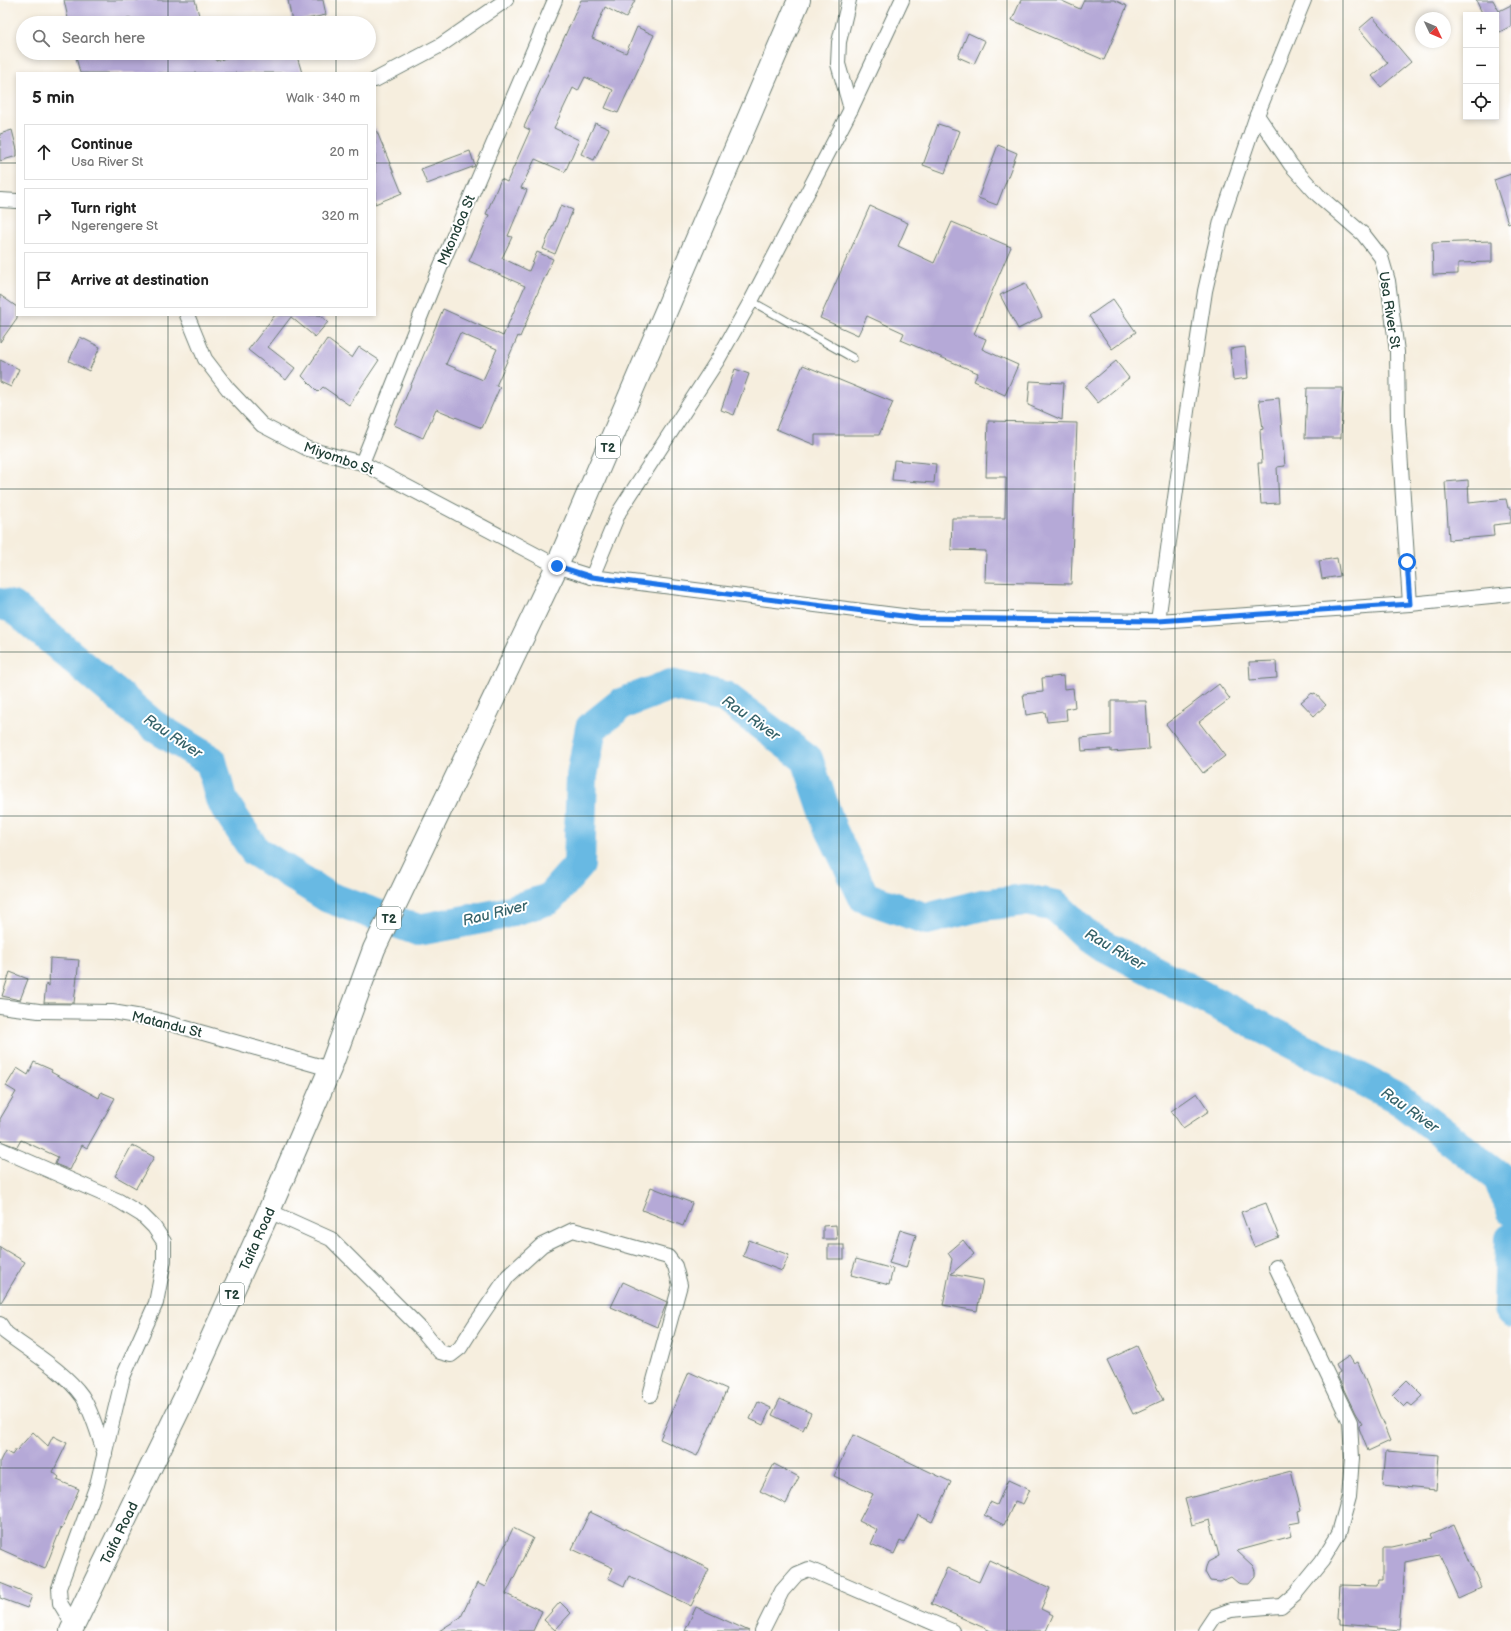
<!DOCTYPE html>
<html lang="en">
<head>
<meta charset="utf-8">
<style>
	:root { --surface:#fff; --page:#f2f2f2; --text:#222; --muted:#767676; --line:#e0e0e0 }
	body { margin:0; font-family:"Balsamiq Sans",sans-serif; background:var(--page); color:var(--text) }
	.controls { position:absolute; right:12px; top:12px; display:grid; overflow:hidden; border-radius:0px; box-shadow:0 2px 6px #0003 }
	.controls button { width:36px; height:36px; display:grid; place-items:center; padding:0; border:0; border-bottom:1px solid var(--line); background:var(--surface); color:var(--text); font:20px sans-serif }
	.compass { position:absolute; left:1415px; top:12px; width:36px; height:36px; border-radius:50%; background:var(--surface); box-shadow:0 2px 6px #0003; rotate:134deg }
	.stop { position:absolute; width:12px; height:12px; margin:-9px; border:3px solid #1a73e8; border-radius:50%; background:#fff }
	.stop.end { background:#1a73e8; border-color:#fff; box-shadow:0 1px 4px #0008 }
	.list { margin:0; padding:0; list-style:none }
	h2 { display:flex; justify-content:space-between; align-items:center; height:52px; margin:0; padding:0 16px; font-size:17px }
	h2 small { font-size:13px; font-weight:400; color:var(--muted) }
	.list li { display:grid; grid-template-columns:26px 1fr auto; gap:12px; align-items:center; box-sizing:border-box; height:56px; margin:0 8px 8px; padding:0 8px; border:1px solid var(--line); border-radius:0px }
	.list b { display:block; font-size:15px; white-space:nowrap }
	.list p { margin:0; font-size:13px; white-space:nowrap; color:var(--muted) }
	.list em { font-size:13px; font-style:normal; color:var(--muted) }
	.icon { flex:none; width:22px; height:22px; fill:none; stroke:currentColor; stroke-width:2; stroke-linecap:round; stroke-linejoin:round }
	.map { position:relative; flex:none; width:1511px; height:1631px; overflow:hidden }
	.search { position:absolute; background:var(--surface); box-shadow:0 2px 6px #0003; left:16px; top:16px; width:360px; height:44px; display:flex; align-items:center; gap:10px; box-sizing:border-box; padding:0 14px; border-radius:22px; color:var(--muted); font-size:15px }
	.panel { position:absolute; background:var(--surface); box-shadow:0 2px 6px #0003; left:16px; top:72px; width:360px; height:244px; border-radius:0px }
	.map>svg:first-child { display:block }
</style>
</head>
<body>
<div class="map">
<svg width="1511" height="1631" viewBox="0 0 1511 1631">
	<rect width="100%" height="100%" fill="#fff"/>
	<filter id="ink" filterUnits="userSpaceOnUse"><feTurbulence type="fractalNoise" baseFrequency=".025" numOctaves="2"/><feDisplacementMap in="SourceGraphic" scale="8" xChannelSelector="R" yChannelSelector="G"/><feConvolveMatrix kernelMatrix="1 2 1 2 8 2 1 2 1" color-interpolation-filters="sRGB"/></filter>
	<filter id="wash" filterUnits="userSpaceOnUse"><feTurbulence type="fractalNoise" baseFrequency=".012" numOctaves="4" result="noise"/><feDisplacementMap in="SourceGraphic" scale="16" xChannelSelector="R" yChannelSelector="G"/><feGaussianBlur stdDeviation="0.9" result="paint"/><feColorMatrix in="noise" values="0 0 0 0 0 0 0 0 0 0 0 0 0 0 0 0 0 1.4 0 .05"/><feComposite in="paint" operator="in"/></filter>
	<g filter="url(#wash)">
		<rect width="100%" height="100%" fill="#f6eede"/>
		<g fill="none" stroke-linecap="round" stroke-linejoin="round">
			<g stroke="#68b9e3" stroke-width="32">
				<path d="M 0,604 L 13,607 L 154,726 L 211,761 L 221,799 L 255,851 L 328,897 L 418,930 L 497,915 L 549,899 L 579,865 L 582,776 L 591,728 L 621,704 L 671,685 L 725,697 L 807,759 L 831,829 L 864,897 L 927,919 L 982,905 L 1025,900 L 1056,906 L 1088,937 L 1396,1097 L 1499,1177 L 1511,1210"/>
				<path d="M 1511,1239 L 1509,1308 L 1511,1311"/>
			</g>
		</g>
		<g id="blocks">
			<g fill="#b5a9d7" fill-rule="evenodd">
				<path d="M 64,0 L 195,0 L 201,23 L 132,23 L 130,18 L 113,23 L 112,19 L 91,23 L 69,23 Z"/>
				<path d="M 288,0 L 323,0 L 326,15 L 292,22 Z"/>
				<path d="M 581,0 L 635,0 L 626,18 L 605,7 L 592,38 L 626,53 L 637,27 L 654,35 L 618,113 L 605,108 L 613,90 L 585,77 L 578,91 L 573,88 L 554,128 L 579,140 L 565,172 L 535,159 L 521,188 L 527,190 L 508,236 L 512,237 L 502,258 L 529,271 L 537,252 L 553,259 L 534,301 L 535,302 L 520,337 L 518,336 L 496,386 L 500,387 L 482,428 L 436,409 L 423,438 L 394,425 L 443,309 L 503,336 L 525,286 L 469,261 L 489,215 L 486,214 L 501,179 L 507,182 L 530,130 L 524,127 ZM 460,333 L 497,349 L 483,380 L 446,364 Z"/>
				<path d="M 1021,0 L 1060,0 L 1080,9 L 1084,0 L 1114,0 L 1127,6 L 1104,60 L 1012,20 Z"/>
				<path d="M 1476,0 L 1493,0 L 1499,11 L 1511,5 L 1511,26 L 1496,34 L 1496,15 L 1483,15 Z"/>
				<path d="M 1373,17 L 1411,62 L 1381,87 L 1372,76 L 1388,63 L 1359,29 Z"/>
				<path d="M 968,33 L 985,41 L 974,64 L 958,57 Z"/>
				<path d="M 75,53 L 215,53 L 216,61 L 243,53 L 296,53 L 302,73 L 80,73 Z"/>
				<path d="M 595,123 L 609,129 L 594,160 L 581,154 Z"/>
				<path d="M 938,124 L 960,131 L 945,173 L 923,165 Z"/>
				<path d="M 375,127 L 402,193 L 375,204 Z"/>
				<path d="M 12,130 L 17,150 L 17,156 L 0,161 L 0,134 Z"/>
				<path d="M 998,145 L 1017,153 L 997,205 L 978,198 Z"/>
				<path d="M 470,151 L 475,166 L 427,184 L 421,169 Z"/>
				<path d="M 1511,174 L 1511,222 L 1508,223 L 1494,180 Z"/>
				<path d="M 561,205 L 573,210 L 555,254 L 543,249 Z"/>
				<path d="M 870,206 L 908,223 L 898,246 L 934,263 L 952,222 L 1011,247 L 974,334 L 986,339 L 982,349 L 1018,365 L 1005,395 L 974,381 L 978,373 L 901,340 L 904,333 L 867,316 L 858,335 L 820,318 Z"/>
				<path d="M 1492,241 L 1492,262 L 1458,263 L 1458,274 L 1433,275 L 1432,243 Z"/>
				<path d="M 1025,283 L 1042,317 L 1018,329 L 1000,295 Z"/>
				<path d="M 0,295 L 17,307 L 17,318 L 0,342 Z"/>
				<path d="M 1113,299 L 1136,332 L 1112,349 L 1089,316 Z"/>
				<path d="M 275,315 L 320,315 L 328,322 L 315,337 L 291,317 L 268,347 L 295,368 L 286,380 L 248,350 Z"/>
				<path d="M 80,337 L 100,347 L 89,371 L 69,361 Z"/>
				<path d="M 327,339 L 352,358 L 359,347 L 379,360 L 349,405 L 323,387 L 318,392 L 302,376 Z"/>
				<path d="M 1245,347 L 1248,378 L 1233,380 L 1230,349 Z"/>
				<path d="M 0,360 L 19,369 L 11,387 L 0,382 Z"/>
				<path d="M 1116,361 L 1129,378 L 1098,403 L 1085,387 Z"/>
				<path d="M 803,365 L 893,402 L 879,435 L 815,435 L 815,445 L 776,429 Z"/>
				<path d="M 735,369 L 749,374 L 734,415 L 721,410 Z"/>
				<path d="M 1030,381 L 1064,383 L 1062,420 L 1028,405 Z"/>
				<path d="M 1307,388 L 1343,388 L 1341,438 L 1305,438 Z"/>
				<path d="M 1279,398 L 1285,466 L 1277,467 L 1279,503 L 1261,504 L 1258,463 L 1262,463 L 1260,430 L 1263,429 L 1259,400 Z"/>
				<path d="M 988,421 L 1077,423 L 1071,584 L 985,582 L 986,551 L 951,550 L 952,518 L 1005,518 L 1006,477 L 986,477 Z"/>
				<path d="M 894,460 L 936,464 L 934,483 L 892,480 Z"/>
				<path d="M 1468,480 L 1469,503 L 1506,499 L 1508,508 L 1511,508 L 1511,523 L 1493,525 L 1494,536 L 1449,540 L 1445,482 Z"/>
				<path d="M 1337,558 L 1340,576 L 1322,579 L 1319,561 Z"/>
				<path d="M 1276,661 L 1277,678 L 1250,680 L 1249,662 Z"/>
				<path d="M 1063,676 L 1064,689 L 1073,688 L 1075,707 L 1066,709 L 1067,720 L 1047,722 L 1045,712 L 1026,715 L 1023,694 L 1043,692 L 1042,678 Z"/>
				<path d="M 1219,684 L 1230,699 L 1199,722 L 1225,756 L 1203,773 L 1166,724 Z"/>
				<path d="M 1312,693 L 1313,694 L 1315,693 L 1326,705 L 1314,716 L 1301,702 Z"/>
				<path d="M 1111,701 L 1146,701 L 1149,749 L 1111,752 L 1111,749 L 1082,751 L 1081,738 L 1111,735 Z"/>
				<path d="M 50,958 L 79,960 L 74,1003 L 44,1003 L 46,984 L 49,986 Z"/>
				<path d="M 10,972 L 28,979 L 20,1000 L 2,996 Z"/>
				<path d="M 34,1062 L 52,1070 L 51,1072 L 99,1098 L 101,1092 L 115,1098 L 87,1148 L 82,1145 L 70,1170 L 55,1164 L 58,1157 L 21,1140 L 17,1147 L 0,1141 L 0,1119 L 16,1092 L 6,1086 L 17,1068 L 28,1075 Z"/>
				<path d="M 1197,1093 L 1209,1111 L 1183,1128 L 1171,1111 Z"/>
				<path d="M 132,1145 L 154,1157 L 136,1188 L 115,1176 Z"/>
				<path d="M 651,1187 L 692,1203 L 683,1226 L 642,1210 Z"/>
				<path d="M 1266,1203 L 1279,1237 L 1254,1247 L 1241,1212 Z"/>
				<path d="M 836,1225 L 837,1239 L 823,1239 L 823,1226 Z"/>
				<path d="M 900,1230 L 916,1235 L 906,1268 L 889,1263 Z"/>
				<path d="M 749,1240 L 789,1255 L 782,1271 L 743,1256 Z"/>
				<path d="M 963,1240 L 974,1254 L 951,1274 L 983,1280 L 977,1311 L 943,1305 L 952,1259 L 948,1253 Z"/>
				<rect x="828" y="1245" width="16" height="14"/>
				<path d="M 0,1247 L 25,1262 L 0,1304 Z"/>
				<path d="M 856,1259 L 893,1269 L 889,1285 L 851,1275 Z"/>
				<path d="M 623,1282 L 667,1302 L 657,1327 L 611,1307 Z"/>
				<path d="M 1137,1346 L 1163,1400 L 1133,1414 L 1107,1360 Z"/>
				<path d="M 1349,1356 L 1354,1364 L 1358,1362 L 1390,1441 L 1368,1451 L 1359,1428 L 1359,1425 L 1362,1424 L 1355,1413 L 1337,1375 L 1340,1373 L 1336,1365 Z"/>
				<path d="M 689,1372 L 727,1389 L 697,1456 L 660,1439 Z"/>
				<path d="M 1407,1380 L 1423,1396 L 1412,1406 L 1408,1403 L 1404,1407 L 1392,1395 Z"/>
				<path d="M 780,1399 L 811,1413 L 803,1430 L 772,1415 Z"/>
				<path d="M 758,1402 L 771,1408 L 763,1425 L 750,1419 Z"/>
				<path d="M 33,1432 L 48,1446 L 53,1436 L 67,1443 L 53,1472 L 59,1477 L 57,1480 L 79,1489 L 62,1529 L 61,1528 L 45,1569 L 0,1549 L 0,1461 L 5,1451 L 12,1455 L 16,1449 L 17,1450 Z"/>
				<path d="M 853,1435 L 951,1482 L 932,1522 L 918,1515 L 904,1543 L 900,1541 L 894,1554 L 871,1544 L 877,1530 L 859,1521 L 873,1494 L 834,1476 Z"/>
				<path d="M 1386,1451 L 1439,1455 L 1436,1490 L 1383,1485 Z"/>
				<path d="M 774,1464 L 799,1477 L 786,1504 L 760,1491 Z"/>
				<path d="M 1291,1471 L 1301,1510 L 1298,1511 L 1300,1522 L 1289,1524 L 1292,1536 L 1237,1551 L 1253,1566 L 1255,1571 L 1255,1576 L 1248,1584 L 1243,1584 L 1238,1583 L 1231,1577 L 1220,1582 L 1210,1581 L 1205,1572 L 1206,1567 L 1208,1562 L 1219,1556 L 1210,1520 L 1192,1525 L 1185,1499 Z"/>
				<path d="M 1008,1480 L 1030,1490 L 1023,1504 L 1015,1501 L 1004,1525 L 984,1515 L 990,1502 L 997,1505 Z"/>
				<path d="M 590,1512 L 709,1569 L 691,1606 L 629,1576 L 624,1586 L 608,1578 L 613,1568 L 572,1549 Z"/>
				<path d="M 1454,1525 L 1481,1587 L 1459,1597 L 1440,1555 L 1405,1562 L 1400,1630 L 1340,1625 L 1340,1619 L 1338,1618 L 1340,1585 L 1377,1586 L 1378,1581 L 1382,1581 L 1382,1547 L 1392,1547 L 1433,1538 L 1431,1535 Z"/>
				<path d="M 513,1528 L 533,1538 L 506,1594 L 542,1611 L 533,1631 L 439,1631 L 461,1617 L 477,1583 L 485,1587 Z"/>
				<path d="M 989,1560 L 1050,1588 L 1041,1609 L 1053,1615 L 1046,1631 L 991,1631 L 931,1604 L 947,1568 L 979,1582 Z"/>
				<path d="M 0,1583 L 32,1596 L 27,1608 L 0,1598 Z"/>
				<path d="M 560,1602 L 571,1613 L 555,1630 L 544,1620 Z"/>
				<path d="M 696,1607 L 749,1631 L 685,1631 Z"/>
			</g>
		</g>
	</g>
	<g filter="url(#ink)">
		<use href="#blocks" fill-opacity="0" stroke="#6a7b70" stroke-width="1"/>
		<g fill="none" stroke-linecap="round" stroke-linejoin="round">
			<g stroke="#6a7b70" stroke-width="9">
				<path id="lane" d="M 751,301 L 853,358"/>
			</g>
			<g stroke="#6a7b70" stroke-width="16">
				<g id="street">
					<path d="M 849,0 L 839,42 L 838,64 L 851,109"/>
					<path d="M 375,80 L 441,45 L 506,0"/>
					<path d="M 1257,115 L 1291,165 L 1318,195 L 1363,234 L 1381,257 L 1388,281 L 1397,352 L 1398,421 L 1410,604"/>
					<path d="M 0,200 L 17,201"/>
					<path d="M 187,315 L 205,359 L 228,389 L 262,425 L 308,449 L 362,463 L 557,566 L 592,577 L 919,618 L 1158,621 L 1410,604 L 1511,594"/>
					<path d="M 362,463 L 437,275 L 555,0"/>
					<path d="M 592,577 L 619,512 L 717,361 L 751,301 L 851,109 L 902,0"/>
					<path d="M 1158,621 L 1187,411 L 1205,291 L 1221,221 L 1257,115 L 1304,0"/>
					<path d="M 0,1006 L 39,1011 L 112,1012 L 154,1019 L 330,1069"/>
					<path d="M 0,1149 L 119,1201 L 142,1215 L 154,1227 L 164,1242 L 164,1261 L 156,1303 L 123,1377 L 97,1485 L 59,1588 L 60,1603 L 74,1626"/>
					<path d="M 269,1211 L 331,1239 L 421,1329 L 440,1352 L 451,1355 L 460,1348 L 474,1326 L 508,1276 L 542,1245 L 573,1230 L 668,1257 L 675,1266 L 680,1285 L 650,1395"/>
					<path d="M 0,1324 L 6,1333 C 31,1352 64,1371 82,1396 C 93,1413 98,1435 105,1454"/>
					<path d="M 762,1631 L 782,1591 L 797,1574 L 809,1569 L 952,1631"/>
					<path d="M 1205,1631 L 1215,1616 L 1231,1610 L 1281,1606 L 1295,1594 L 1322,1561 L 1339,1533 L 1349,1497 L 1352,1458 L 1350,1422 L 1276,1267"/>
				</g>
			</g>
			<g stroke="#6a7b70" stroke-width="24">
				<path id="highway" d="M 71,1631 L 185,1397 L 269,1211 L 330,1069 L 374,949 L 557,566 L 799,0"/>
			</g>
			<use href="#lane" stroke="#fff" stroke-width="7"/>
			<use href="#street" stroke="#fff" stroke-width="14"/>
			<use href="#highway" stroke="#fff" stroke-width="22"/>
		</g>
	</g>
	<g fill="none" stroke-linecap="round" stroke-linejoin="round" filter="url(#ink)">
		<path stroke="#1a73e8" stroke-width="5" d="M 557,566 L 592,577 L 919,618 L 1158,621 L 1410,604 L 1407,562"/>
	</g>
	<path fill="none" stroke="#1f3d34" stroke-width="1" stroke-opacity="0.55" d="M 168,0 L 168,23M 336,0 L 336,23M 504,0 L 504,1631M 672,0 L 672,1631M 839,0 L 839,1631M 1007,0 L 1007,1631M 1175,0 L 1175,1631M 1343,0 L 1343,1631M 168,53 L 168,73M 336,53 L 336,73M 0,163 L 17,163M 375,163 L 1511,163M 168,315 L 168,1631M 336,315 L 336,1631M 0,326 L 1511,326M 0,489 L 1511,489M 0,652 L 1511,652M 0,816 L 1511,816M 0,979 L 1511,979M 0,1142 L 1511,1142M 0,1305 L 1511,1305M 0,1468 L 1511,1468"/>
	<g text-anchor="middle" stroke-width="4" stroke-linejoin="round" paint-order="stroke">
		<g fill="#fff" stroke="#627771" stroke-width="1">
			<rect x="596" y="436" width="24" height="22" rx="3"/>
			<rect x="377" y="907" width="24" height="22" rx="3"/>
			<rect x="220" y="1283" width="24" height="22" rx="3"/>
		</g>
		<g font-size="13" font-weight="bold" fill="#1f3d34">
			<text x="608" y="452">T2</text>
			<text x="389" y="923">T2</text>
			<text x="232" y="1299">T2</text>
		</g>
		<g font-size="14" fill="#1f3d34" stroke="#fff">
			<text transform="translate(456 230) rotate(-67)" y="5">Mkondoa St</text>
			<text transform="translate(1390 310) rotate(81)" y="5">Usa River St</text>
			<text transform="translate(339 458) rotate(19)" y="5">Miyombo St</text>
			<text transform="translate(167 1024) rotate(14)" y="5">Matandu St</text>
			<text transform="translate(257 1239) rotate(-66)" y="5">Taifa Road</text>
			<text transform="translate(119 1533) rotate(-64)" y="5">Taifa Road</text>
		</g>
		<g font-size="15" font-style="italic" fill="#356269" stroke="#fff">
			<text transform="translate(751 718) rotate(35)" y="5">Rau River</text>
			<text transform="translate(173 736) rotate(34)" y="5">Rau River</text>
			<text transform="translate(495 913) rotate(-14)" y="5">Rau River</text>
			<text transform="translate(1115 949) rotate(30)" y="5">Rau River</text>
			<text transform="translate(1410 1110) rotate(35)" y="5">Rau River</text>
		</g>
	</g>
</svg>
<div class="controls">
<button>+</button>
<button>−</button>
<button><svg class="icon" aria-label="locate" viewBox="0 0 24 24"><circle cx="12" cy="12" r="6"/><path d="M12 2v4M12 18v4M2 12h4M18 12h4"/></svg></button>
</div>
<svg class="compass" viewBox="-18 -18 36 36"><path d="M0-13l5 13h-10z" fill="#e53935"/><path d="M0 13l5-13h-10z" fill="#767676"/></svg>
<div class="stop" style="left:1407px;top:562px"></div>
<div class="stop end" style="left:557px;top:566px"></div>
<div class="search"><svg class="icon" aria-label="search" viewBox="0 0 24 24"><circle cx="10" cy="10" r="6"/><path d="M15 15l6 6"/></svg>Search here</div>
<section class="panel">
<h2>5 min<small>Walk · 340 m</small></h2>
<ul class="list">
<li><svg class="icon" aria-label="ahead" viewBox="0 0 24 24"><path d="M12 20V5M6 11l6-6 6 6"/></svg><div><b>Continue</b><p>Usa River St</p></div><em>20 m</em></li>
<li><svg class="icon" aria-label="right" viewBox="0 0 24 24"><path d="M7 20v-9h11M14 6l5 5-5 5"/></svg><div><b>Turn right</b><p>Ngerengere St</p></div><em>320 m</em></li>
<li><svg class="icon" aria-label="arrive" viewBox="0 0 24 24"><path d="M6 21V4h12l-3 4 3 4H6"/></svg><div><b>Arrive at destination</b></div></li>
</ul>
</section>
</div>
</body>
</html>
